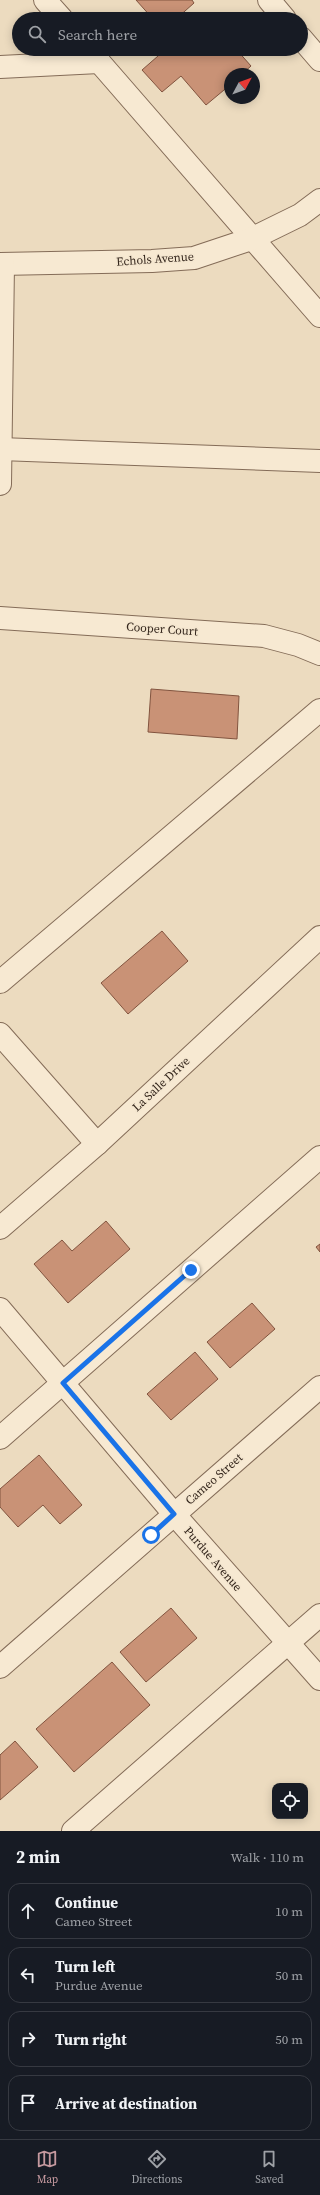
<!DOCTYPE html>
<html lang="en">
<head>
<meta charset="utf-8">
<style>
	:root { --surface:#171b24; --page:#242831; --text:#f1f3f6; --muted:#9ea1a6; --line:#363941; --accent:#c5999f }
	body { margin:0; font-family:"Source Serif 4",serif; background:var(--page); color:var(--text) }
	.controls { position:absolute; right:12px; bottom:12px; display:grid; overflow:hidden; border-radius:8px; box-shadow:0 2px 10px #0003 }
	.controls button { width:36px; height:36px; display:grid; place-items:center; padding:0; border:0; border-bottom:1px solid var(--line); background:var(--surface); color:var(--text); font:20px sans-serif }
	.compass { position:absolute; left:224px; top:68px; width:36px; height:36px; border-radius:50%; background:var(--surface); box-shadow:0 2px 10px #0003; rotate:49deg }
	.stop { position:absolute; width:12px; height:12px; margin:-9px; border:3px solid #1a73e8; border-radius:50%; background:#fff }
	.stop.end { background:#1a73e8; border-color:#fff; box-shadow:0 1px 4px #0008 }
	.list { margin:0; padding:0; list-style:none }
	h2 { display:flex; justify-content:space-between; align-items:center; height:52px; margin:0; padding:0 16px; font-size:17px }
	h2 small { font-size:13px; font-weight:400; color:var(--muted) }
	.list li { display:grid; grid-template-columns:26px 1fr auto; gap:12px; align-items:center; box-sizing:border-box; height:56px; margin:0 8px 8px; padding:0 8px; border:1px solid var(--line); border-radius:12px }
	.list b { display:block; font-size:15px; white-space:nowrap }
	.list p { margin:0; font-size:13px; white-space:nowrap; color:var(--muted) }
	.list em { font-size:13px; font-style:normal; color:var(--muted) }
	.icon { flex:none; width:22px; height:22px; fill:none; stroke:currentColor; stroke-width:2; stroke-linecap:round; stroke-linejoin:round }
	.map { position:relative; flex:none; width:320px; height:1831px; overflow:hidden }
	.search { position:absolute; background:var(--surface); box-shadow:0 2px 10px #0003; left:12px; right:12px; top:12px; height:44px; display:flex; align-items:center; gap:10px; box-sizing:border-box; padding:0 14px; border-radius:22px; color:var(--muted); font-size:15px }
	.sheet { height:308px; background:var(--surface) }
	nav { display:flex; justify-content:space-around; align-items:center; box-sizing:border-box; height:56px; border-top:1px solid var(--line); background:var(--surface); font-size:11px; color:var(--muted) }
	nav a { display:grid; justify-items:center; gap:2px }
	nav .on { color:var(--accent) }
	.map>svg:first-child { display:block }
</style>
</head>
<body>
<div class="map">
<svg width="320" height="1831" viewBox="0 0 320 1831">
	<rect width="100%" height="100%" fill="#ecdbbf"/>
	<g fill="#c99276" stroke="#82543f">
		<path d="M 136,0 L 192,0 L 194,3 L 176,19 L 153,19 Z"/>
		<path d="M 166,49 L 205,49 L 209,54 L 214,49 L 236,49 L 251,66 L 242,74 L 230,74 L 230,85 L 206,105 L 181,76 L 162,92 L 142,70 Z"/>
		<path d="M 151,689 L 239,696 L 237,739 L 148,732 Z"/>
		<path d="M 162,931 L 188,961 L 128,1014 L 101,983 Z"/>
		<path d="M 106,1221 L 130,1249 L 68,1303 L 34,1264 L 62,1240 L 72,1251 Z"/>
		<path d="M 320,1244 L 320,1252 L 316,1247 Z"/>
		<path d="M 252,1303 L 275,1329 L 230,1368 L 207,1342 Z"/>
		<path d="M 195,1352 L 218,1379 L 171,1420 L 147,1394 Z"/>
		<path d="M 39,1455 L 82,1505 L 60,1524 L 43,1505 L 18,1527 L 0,1507 L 0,1489 Z"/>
		<path d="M 171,1608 L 197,1638 L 146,1682 L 120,1652 Z"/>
		<path d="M 112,1662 L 150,1705 L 74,1772 L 36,1729 Z"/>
		<path d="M 15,1741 L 38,1767 L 0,1800 L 0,1755 Z"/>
	</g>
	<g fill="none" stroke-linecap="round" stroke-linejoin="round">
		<g stroke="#846c58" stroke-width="24">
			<g id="minor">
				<path d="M 45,0 L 62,19"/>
				<path d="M 269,0 L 285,19"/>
				<path d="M 301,38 L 320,60"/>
				<path d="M 88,49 L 320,316"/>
				<path d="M 0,67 L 99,62"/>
				<path d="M 0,264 L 152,261 L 194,258 L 251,239 L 300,215 L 320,200"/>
				<path d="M 0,449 L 320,461"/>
				<path d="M 0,484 L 3,264"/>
				<path d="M 0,618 L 264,636 L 298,645 L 320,654"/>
				<path d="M 0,982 L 320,710"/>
				<path d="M 0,1034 L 97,1144"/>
				<path d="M 0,1228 L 97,1144 L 320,937"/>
				<path d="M 0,1309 L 174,1514 L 320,1679"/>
				<path d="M 0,1438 L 320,1157"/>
				<path d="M 0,1667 L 320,1387"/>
				<path d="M 73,1831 L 320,1615"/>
			</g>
		</g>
		<use href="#minor" stroke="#f7e9d2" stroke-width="22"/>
	</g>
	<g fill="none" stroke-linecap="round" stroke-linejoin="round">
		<path stroke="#1a73e8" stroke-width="5" d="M 151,1535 L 174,1514 L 63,1383 L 191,1270"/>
	</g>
	<g text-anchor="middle" stroke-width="3" stroke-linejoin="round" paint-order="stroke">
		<g font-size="12" fill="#34261c" stroke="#f4e6cf">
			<text transform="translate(155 259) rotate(-4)" y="4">Echols Avenue</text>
			<text transform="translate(162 629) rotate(4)" y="4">Cooper Court</text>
			<text transform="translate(161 1084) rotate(-43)" y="4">La Salle Drive</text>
			<text transform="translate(214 1479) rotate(-41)" y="4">Cameo Street</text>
			<text transform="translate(213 1559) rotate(49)" y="4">Purdue Avenue</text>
		</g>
	</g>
</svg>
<div class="controls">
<button><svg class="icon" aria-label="locate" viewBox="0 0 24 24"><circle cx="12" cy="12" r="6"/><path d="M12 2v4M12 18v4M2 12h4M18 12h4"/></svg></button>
</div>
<svg class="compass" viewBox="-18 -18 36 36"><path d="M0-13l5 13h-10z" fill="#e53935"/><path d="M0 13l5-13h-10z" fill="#9ea1a6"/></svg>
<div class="stop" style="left:151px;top:1535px"></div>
<div class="stop end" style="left:191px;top:1270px"></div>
<div class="search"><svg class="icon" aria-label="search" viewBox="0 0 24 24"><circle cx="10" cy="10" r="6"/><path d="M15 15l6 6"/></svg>Search here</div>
</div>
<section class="sheet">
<h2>2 min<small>Walk · 110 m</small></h2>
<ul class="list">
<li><svg class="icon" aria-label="ahead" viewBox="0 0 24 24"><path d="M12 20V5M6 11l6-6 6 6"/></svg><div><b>Continue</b><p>Cameo Street</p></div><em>10 m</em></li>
<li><svg class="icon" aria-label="left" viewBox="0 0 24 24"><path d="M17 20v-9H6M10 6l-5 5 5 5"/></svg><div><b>Turn left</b><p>Purdue Avenue</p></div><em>50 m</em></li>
<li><svg class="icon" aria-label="right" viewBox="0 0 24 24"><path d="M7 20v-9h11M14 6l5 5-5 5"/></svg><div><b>Turn right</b></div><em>50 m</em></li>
<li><svg class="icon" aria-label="arrive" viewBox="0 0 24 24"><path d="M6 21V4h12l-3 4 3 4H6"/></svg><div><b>Arrive at destination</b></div></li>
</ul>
</section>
<nav>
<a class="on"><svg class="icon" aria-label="map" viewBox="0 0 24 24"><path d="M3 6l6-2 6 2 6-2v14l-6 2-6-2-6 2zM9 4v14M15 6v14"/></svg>Map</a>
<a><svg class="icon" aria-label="directions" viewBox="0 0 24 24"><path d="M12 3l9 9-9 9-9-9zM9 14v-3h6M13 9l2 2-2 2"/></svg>Directions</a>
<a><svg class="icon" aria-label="saved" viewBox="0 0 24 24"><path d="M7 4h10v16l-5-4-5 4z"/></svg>Saved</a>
</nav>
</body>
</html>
